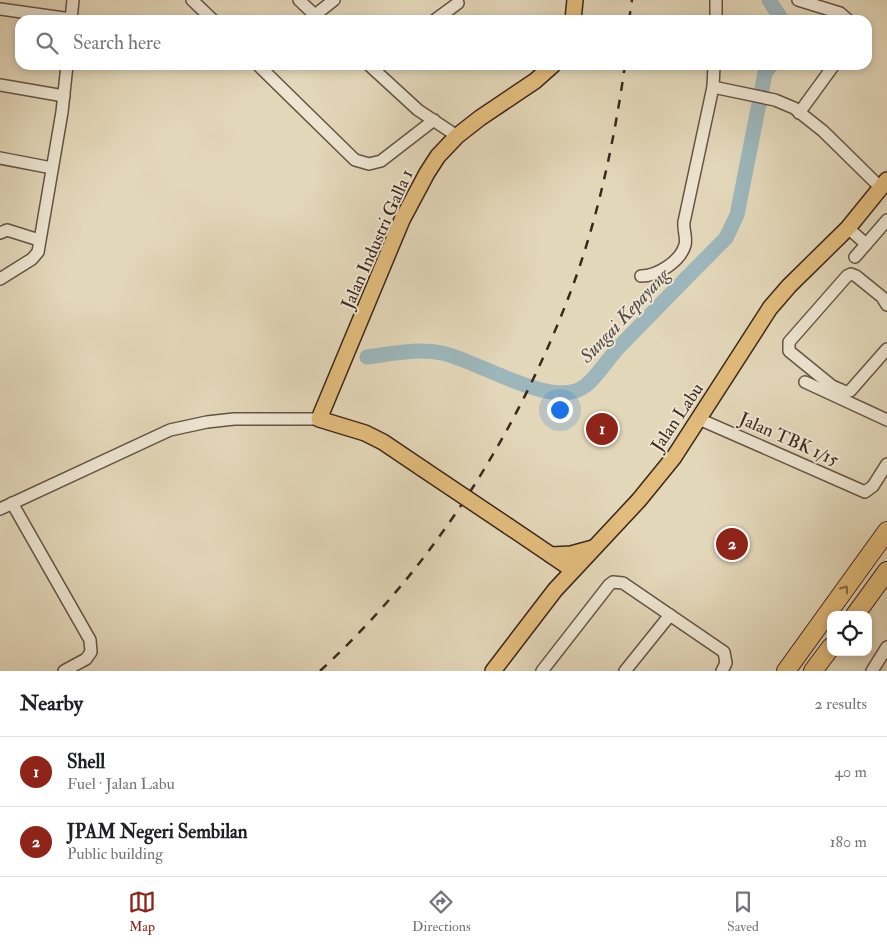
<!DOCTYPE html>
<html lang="en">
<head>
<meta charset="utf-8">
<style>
	:root { --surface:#fff; --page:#f2f2f2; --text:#202124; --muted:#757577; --line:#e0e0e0; --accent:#8f2418 }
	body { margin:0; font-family:"IM FELL Double Pica",serif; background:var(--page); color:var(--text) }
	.controls { position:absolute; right:15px; bottom:15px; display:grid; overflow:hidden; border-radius:10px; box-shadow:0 2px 8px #0003 }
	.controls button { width:45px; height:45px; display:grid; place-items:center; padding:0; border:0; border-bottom:1px solid var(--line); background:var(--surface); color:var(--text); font:25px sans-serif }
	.you { position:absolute; left:559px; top:409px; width:18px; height:18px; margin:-12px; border:4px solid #fff; border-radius:50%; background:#1a73e8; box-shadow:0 0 0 8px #1a73e833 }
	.badge { display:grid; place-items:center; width:32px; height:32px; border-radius:50%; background:var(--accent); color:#fff; font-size:16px; font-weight:700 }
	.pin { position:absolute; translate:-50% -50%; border:2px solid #fff; box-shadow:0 1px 5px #0006 }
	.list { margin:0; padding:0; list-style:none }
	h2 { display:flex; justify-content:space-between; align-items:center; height:65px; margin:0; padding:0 20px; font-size:21px }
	h2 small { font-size:16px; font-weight:400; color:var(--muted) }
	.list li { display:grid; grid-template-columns:32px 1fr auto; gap:15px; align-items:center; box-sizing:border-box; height:70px; padding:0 20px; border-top:1px solid var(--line) }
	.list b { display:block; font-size:19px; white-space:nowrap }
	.list p { margin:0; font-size:16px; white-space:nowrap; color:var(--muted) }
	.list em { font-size:16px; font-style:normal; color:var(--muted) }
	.icon { flex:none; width:28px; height:28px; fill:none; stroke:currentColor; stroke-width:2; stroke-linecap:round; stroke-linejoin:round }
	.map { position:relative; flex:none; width:887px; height:671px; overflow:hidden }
	.search { position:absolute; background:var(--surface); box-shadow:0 2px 8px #0003; left:15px; right:15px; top:15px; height:55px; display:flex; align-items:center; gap:12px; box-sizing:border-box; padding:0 18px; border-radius:15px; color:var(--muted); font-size:19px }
	.sheet { height:205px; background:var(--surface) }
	nav { display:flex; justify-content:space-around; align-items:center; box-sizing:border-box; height:70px; border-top:1px solid var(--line); background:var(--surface); font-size:14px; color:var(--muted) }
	nav a { display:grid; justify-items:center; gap:2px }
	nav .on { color:var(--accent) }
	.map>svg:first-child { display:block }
</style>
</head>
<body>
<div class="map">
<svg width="887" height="671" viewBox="0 0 887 671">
	<rect width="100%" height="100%" fill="#e3d7b9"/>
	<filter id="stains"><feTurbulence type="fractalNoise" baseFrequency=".004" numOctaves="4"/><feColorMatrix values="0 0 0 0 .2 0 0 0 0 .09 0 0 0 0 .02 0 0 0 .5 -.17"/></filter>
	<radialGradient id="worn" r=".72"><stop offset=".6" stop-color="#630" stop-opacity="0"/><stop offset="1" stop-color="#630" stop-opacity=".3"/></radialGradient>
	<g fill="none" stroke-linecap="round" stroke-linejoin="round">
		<g stroke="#9cb6bb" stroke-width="15">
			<path d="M 769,0 L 782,20"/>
			<path d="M 367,357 C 392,354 417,348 442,353 C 477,360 554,411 585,386 C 597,377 609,357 620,346 C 655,310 690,274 726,238 L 737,215 L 765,73 L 771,65"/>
		</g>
		<g stroke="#665344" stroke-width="14">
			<g id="minor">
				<path d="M 192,0 L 213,20"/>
				<path d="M 299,0 L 320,20"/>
				<path d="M 798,0 L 840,13 L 848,20"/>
				<path d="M 0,9 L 71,19"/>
				<path d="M 315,15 L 334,0"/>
				<path d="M 71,20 L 73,0"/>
				<path d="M 435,20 L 458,3"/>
				<path d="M 716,20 L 716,0"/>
				<path d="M 258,65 L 355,160 L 369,164 L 381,161 L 434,120"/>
				<path d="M 369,65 L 418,110 L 457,136"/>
				<path d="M 0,85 L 64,96"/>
				<path d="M 713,87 L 775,100 L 794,108 L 823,131 L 881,188"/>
				<path d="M 799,113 L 834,65"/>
				<path d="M 0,158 L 52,168"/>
				<path d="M 848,228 L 866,244"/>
				<path d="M 0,233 L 7,230 L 39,240"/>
				<path d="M 855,257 L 887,220"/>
				<path d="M 641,276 C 657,276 680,262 685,245 C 687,238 683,230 684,222 L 713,87 L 714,65"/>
				<path d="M 0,279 L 32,259 L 38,252 L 62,112 L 67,65"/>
				<path d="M 887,305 L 882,297 L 856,276 L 851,274 L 847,276 L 789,342 L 789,351 L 832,386 L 846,392 L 850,391 L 887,349"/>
				<path d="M 805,382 L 887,420"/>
				<path d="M 699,419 L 865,492 L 873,486 L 887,464"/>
				<path d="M 12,503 L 90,640 L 91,652 L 86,659 L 64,671"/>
				<path d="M 0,509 L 170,430 L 207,422 L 234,419 L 319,419"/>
				<path d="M 542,671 L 609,585 L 613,582 L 623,583 L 724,652 L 726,663 L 722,671"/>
				<path d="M 625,671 L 670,615"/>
				<path d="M 872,671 L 887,647"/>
			</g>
		</g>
		<g stroke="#3c271d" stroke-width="18">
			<g id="major">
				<path d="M 573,20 L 575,0"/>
				<path d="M 423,469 L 383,442 L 365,433 L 319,419 L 402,220 L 427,173 L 438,156 L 457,136 L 480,118 L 535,81 L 553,65"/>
				<path d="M 508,526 L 573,570"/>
				<path d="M 551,555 L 571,554 L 593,548"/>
				<path d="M 493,671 L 555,590 L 639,500 L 674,457 L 770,308 L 789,286 L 848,228 L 887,180"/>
			</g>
		</g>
		<g stroke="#3c271d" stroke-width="20">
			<g id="highway">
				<path d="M 855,615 L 887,571"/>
				<path d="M 786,671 L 887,531"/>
				<path d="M 813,671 L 831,647"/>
			</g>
		</g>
		<use href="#minor" stroke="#ede5d2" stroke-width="11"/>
		<use href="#major" stroke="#e2bc7c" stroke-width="15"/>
		<use href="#highway" stroke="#e2bc7c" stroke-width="18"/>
		<g stroke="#3c271d" stroke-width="2.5" stroke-dasharray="9 9" stroke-linecap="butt">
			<path d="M 629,20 L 632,0"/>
			<path d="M 320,671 C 431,569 515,437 569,296 C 597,223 614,143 625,65"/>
		</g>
		<g stroke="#3c271d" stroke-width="18" stroke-linecap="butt">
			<path id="major-bridge" d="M 423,469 L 508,526"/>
		</g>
		<use href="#major-bridge" stroke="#e2bc7c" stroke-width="15"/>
	</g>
	<defs><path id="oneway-chevron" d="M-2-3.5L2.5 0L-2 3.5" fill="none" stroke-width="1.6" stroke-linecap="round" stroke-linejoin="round" transform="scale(1.25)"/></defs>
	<use stroke="#876a48" href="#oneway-chevron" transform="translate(845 589) rotate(-55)"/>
	<g text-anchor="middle" stroke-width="4" stroke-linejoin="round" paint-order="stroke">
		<g font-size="18" fill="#3c271d" stroke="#ede5d2">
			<text transform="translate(377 239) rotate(-66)" y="6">Jalan Industri Galla 1</text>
			<text transform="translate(677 417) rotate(-56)" y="6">Jalan Labu</text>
			<text transform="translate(789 439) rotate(24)" y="6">Jalan TBK 1/15</text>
		</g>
		<g font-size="19" font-style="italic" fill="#544b44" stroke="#ede5d2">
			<text transform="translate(624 315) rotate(-47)" y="7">Sungai Kepayang</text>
		</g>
	</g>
	<rect width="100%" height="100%" filter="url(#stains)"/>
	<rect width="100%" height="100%" fill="url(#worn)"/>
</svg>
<div class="controls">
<button><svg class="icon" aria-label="locate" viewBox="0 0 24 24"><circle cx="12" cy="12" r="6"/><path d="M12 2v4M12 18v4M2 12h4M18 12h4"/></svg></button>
</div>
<div class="you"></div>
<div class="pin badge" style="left:602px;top:429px">1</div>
<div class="pin badge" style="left:732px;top:544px">2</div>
<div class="search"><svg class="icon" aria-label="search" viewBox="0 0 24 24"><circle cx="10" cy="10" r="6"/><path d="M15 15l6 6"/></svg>Search here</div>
</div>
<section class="sheet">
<h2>Nearby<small>2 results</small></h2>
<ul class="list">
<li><span class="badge">1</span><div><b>Shell</b><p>Fuel · Jalan Labu</p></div><em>40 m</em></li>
<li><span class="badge">2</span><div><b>JPAM Negeri Sembilan</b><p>Public building</p></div><em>180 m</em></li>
</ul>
</section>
<nav>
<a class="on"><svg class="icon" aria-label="map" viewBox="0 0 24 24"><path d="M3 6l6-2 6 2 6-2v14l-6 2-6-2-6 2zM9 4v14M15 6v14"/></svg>Map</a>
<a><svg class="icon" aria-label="directions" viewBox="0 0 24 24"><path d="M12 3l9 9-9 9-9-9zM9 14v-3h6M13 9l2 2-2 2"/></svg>Directions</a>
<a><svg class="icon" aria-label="saved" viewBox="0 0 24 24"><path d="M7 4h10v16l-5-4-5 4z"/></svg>Saved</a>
</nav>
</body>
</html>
